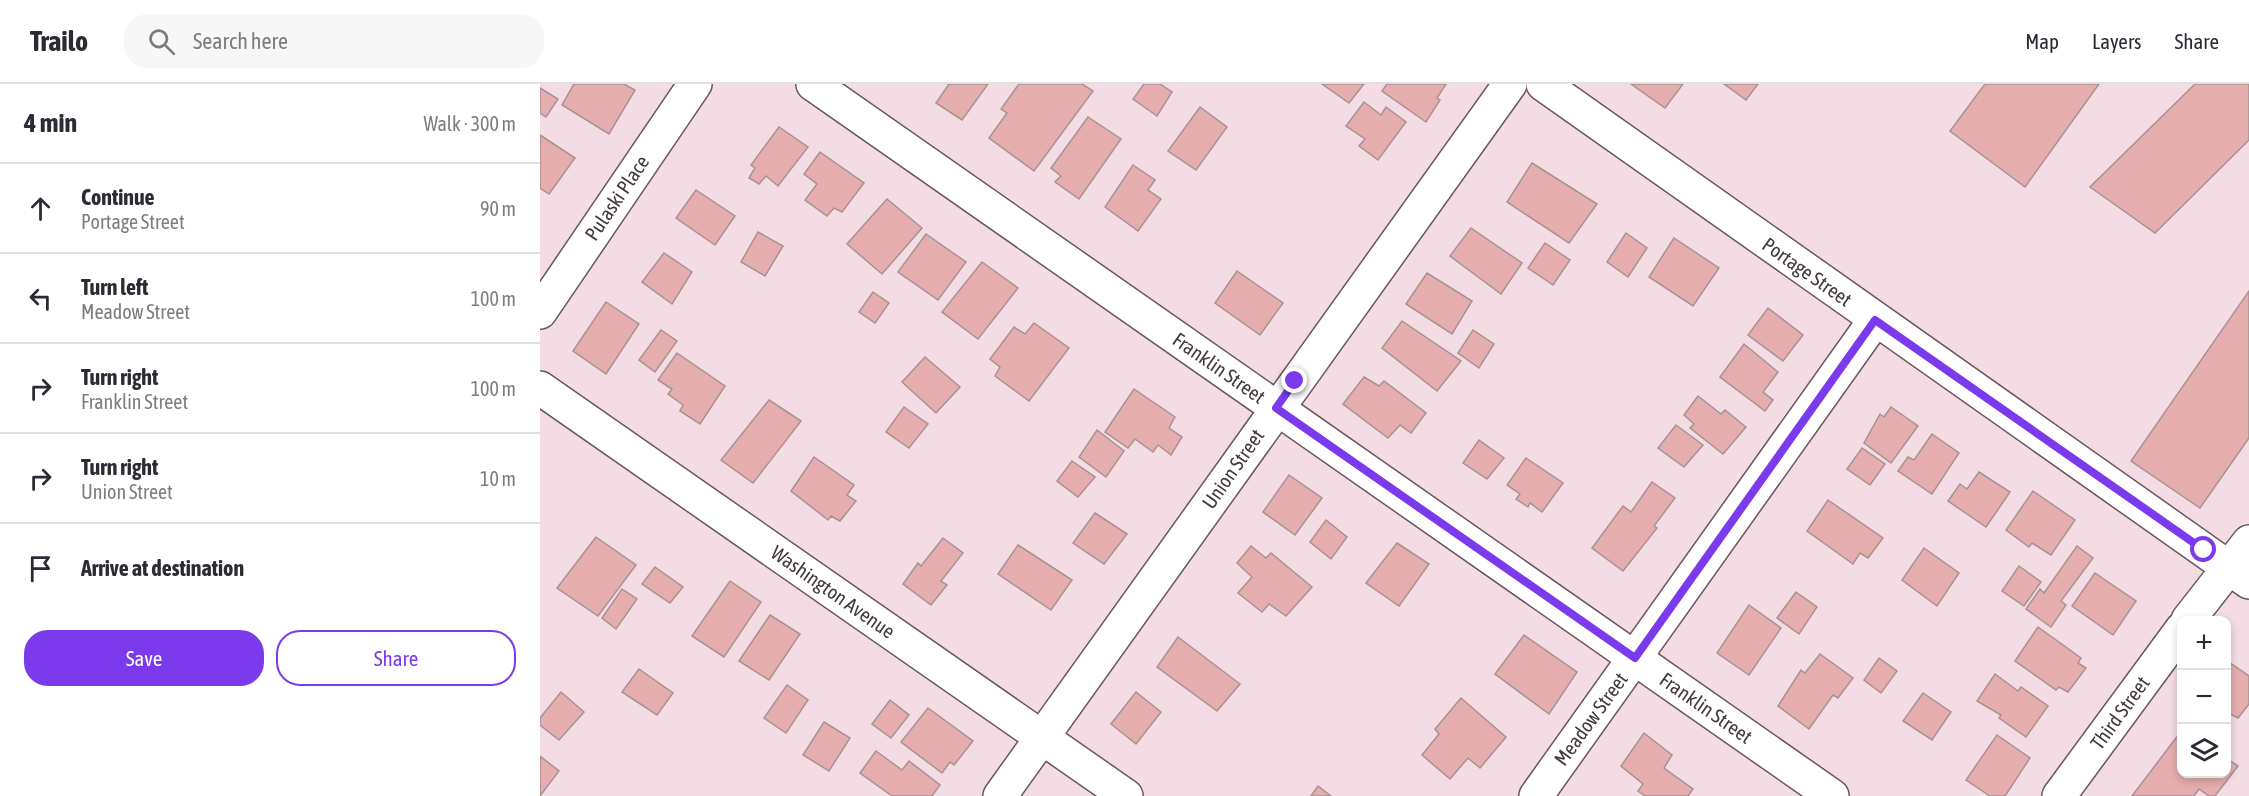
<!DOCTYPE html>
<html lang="en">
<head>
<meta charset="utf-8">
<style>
	:root { --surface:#fff; --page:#f7f7f7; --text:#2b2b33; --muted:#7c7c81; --line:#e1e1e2; --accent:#7c3aed }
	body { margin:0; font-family:"Asap Condensed",sans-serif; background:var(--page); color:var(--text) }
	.controls { position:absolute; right:18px; bottom:18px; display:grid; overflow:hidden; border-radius:12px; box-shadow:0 3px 9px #0003 }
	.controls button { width:54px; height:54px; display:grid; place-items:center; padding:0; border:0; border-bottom:2px solid var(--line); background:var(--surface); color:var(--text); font:30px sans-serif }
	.stop { position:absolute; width:18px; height:18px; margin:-14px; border:4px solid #7c3aed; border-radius:50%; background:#fff }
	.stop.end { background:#7c3aed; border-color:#fff; box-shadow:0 2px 6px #0008 }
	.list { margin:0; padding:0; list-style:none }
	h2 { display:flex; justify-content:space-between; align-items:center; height:78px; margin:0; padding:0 24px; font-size:26px }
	h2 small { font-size:20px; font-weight:400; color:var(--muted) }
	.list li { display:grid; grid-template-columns:39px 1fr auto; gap:18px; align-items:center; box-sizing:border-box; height:90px; padding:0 24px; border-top:2px solid var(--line) }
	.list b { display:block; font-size:22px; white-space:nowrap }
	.list p { margin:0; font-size:20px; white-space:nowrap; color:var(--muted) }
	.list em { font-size:20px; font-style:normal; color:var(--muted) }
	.actions { display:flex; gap:12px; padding:18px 24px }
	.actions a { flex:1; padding:14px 0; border:2px solid var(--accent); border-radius:24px; text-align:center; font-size:21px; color:var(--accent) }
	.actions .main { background:var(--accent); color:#fff }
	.icon { flex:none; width:33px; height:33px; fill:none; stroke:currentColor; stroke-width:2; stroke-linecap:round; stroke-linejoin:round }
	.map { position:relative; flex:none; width:1709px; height:712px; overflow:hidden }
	header { display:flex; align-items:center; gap:36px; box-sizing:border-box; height:84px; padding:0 30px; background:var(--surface); border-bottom:2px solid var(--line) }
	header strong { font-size:28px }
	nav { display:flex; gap:33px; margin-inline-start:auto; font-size:21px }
	.search { width:420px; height:54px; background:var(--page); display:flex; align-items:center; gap:15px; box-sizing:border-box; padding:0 21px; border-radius:24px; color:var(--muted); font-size:22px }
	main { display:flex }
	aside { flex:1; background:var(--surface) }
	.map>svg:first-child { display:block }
</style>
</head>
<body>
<header>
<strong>Trailo</strong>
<div class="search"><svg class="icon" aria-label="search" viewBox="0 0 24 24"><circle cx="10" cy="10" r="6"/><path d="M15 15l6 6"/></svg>Search here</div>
<nav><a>Map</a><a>Layers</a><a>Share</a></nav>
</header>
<main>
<aside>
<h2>4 min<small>Walk · 300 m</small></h2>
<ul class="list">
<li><svg class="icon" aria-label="ahead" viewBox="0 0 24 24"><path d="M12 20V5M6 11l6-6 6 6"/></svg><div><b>Continue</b><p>Portage Street</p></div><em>90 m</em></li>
<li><svg class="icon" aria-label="left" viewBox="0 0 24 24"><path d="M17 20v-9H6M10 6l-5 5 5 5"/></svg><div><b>Turn left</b><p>Meadow Street</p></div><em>100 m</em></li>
<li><svg class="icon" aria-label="right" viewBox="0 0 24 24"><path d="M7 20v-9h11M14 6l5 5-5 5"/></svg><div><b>Turn right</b><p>Franklin Street</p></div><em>100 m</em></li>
<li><svg class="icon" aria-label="right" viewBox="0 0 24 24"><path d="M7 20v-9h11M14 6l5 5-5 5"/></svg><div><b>Turn right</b><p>Union Street</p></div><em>10 m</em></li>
<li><svg class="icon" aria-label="arrive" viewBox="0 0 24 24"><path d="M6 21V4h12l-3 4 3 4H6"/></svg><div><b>Arrive at destination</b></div></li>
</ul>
<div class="actions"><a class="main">Save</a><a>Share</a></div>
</aside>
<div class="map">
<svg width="1709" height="712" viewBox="0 0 1709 712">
	<rect width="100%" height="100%" fill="#f3dce3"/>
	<g fill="#e5adae" stroke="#a89192" stroke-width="1.5">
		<path d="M 34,0 L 84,0 L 95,6 L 69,50 L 22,21 Z"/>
		<path d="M 409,0 L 448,0 L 422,36 L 396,19 Z"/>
		<path d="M 479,0 L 542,0 L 553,7 L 494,87 L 449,54 L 467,29 L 461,25 Z"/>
		<path d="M 604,0 L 620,0 L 632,8 L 617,32 L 593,15 Z"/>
		<path d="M 782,0 L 824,0 L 809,19 Z"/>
		<path d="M 847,0 L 906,0 L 897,14 L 900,16 L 886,38 L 842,7 Z"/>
		<path d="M 1091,0 L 1143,0 L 1125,24 Z"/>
		<path d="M 1184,0 L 1218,0 L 1206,16 Z"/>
		<path d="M 1445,0 L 1559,0 L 1485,103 L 1410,47 Z"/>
		<path d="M 1655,0 L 1709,0 L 1709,56 L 1615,149 L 1550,103 Z"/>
		<path d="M 0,4 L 18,15 L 6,33 L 0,29 Z"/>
		<path d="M 824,18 L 841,31 L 846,23 L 866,38 L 838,76 L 819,62 L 825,55 L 806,42 Z"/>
		<path d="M 660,23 L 687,43 L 656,86 L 628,67 Z"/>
		<path d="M 548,33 L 581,55 L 539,115 L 515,98 L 521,92 L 511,84 Z"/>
		<path d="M 239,43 L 268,63 L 238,102 L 226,92 L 219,100 L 209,94 L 215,84 L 211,81 Z"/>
		<path d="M 0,51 L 35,74 L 9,110 L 0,104 Z"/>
		<path d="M 280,68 L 324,99 L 302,128 L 294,124 L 287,132 L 265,116 L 277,100 L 264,90 Z"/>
		<path d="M 992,79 L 1057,120 L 1029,159 L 967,118 Z"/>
		<path d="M 593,81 L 615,96 L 608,106 L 621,115 L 598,147 L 565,123 Z"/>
		<path d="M 156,106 L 195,132 L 175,161 L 136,134 Z"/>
		<path d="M 347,115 L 382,144 L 342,190 L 307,160 Z"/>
		<path d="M 931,144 L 982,179 L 961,210 L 910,172 Z"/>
		<path d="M 218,148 L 243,162 L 225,192 L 201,178 Z"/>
		<path d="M 1086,149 L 1107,164 L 1088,193 L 1067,178 Z"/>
		<path d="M 386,150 L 426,178 L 398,216 L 358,188 Z"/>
		<path d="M 1134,154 L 1179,184 L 1153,222 L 1109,193 Z"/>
		<path d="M 1005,159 L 1030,176 L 1013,201 L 988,184 Z"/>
		<path d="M 124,169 L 152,188 L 132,220 L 102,198 Z"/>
		<path d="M 442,178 L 478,204 L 438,255 L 402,228 Z"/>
		<path d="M 697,187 L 743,219 L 720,251 L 675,219 Z"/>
		<path d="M 887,189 L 932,217 L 912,250 L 866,220 Z"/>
		<path d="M 1709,207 L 1709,354 L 1660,424 L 1591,377 Z"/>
		<path d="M 333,208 L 349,219 L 335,239 L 319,228 Z"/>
		<path d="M 66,218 L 99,240 L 66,290 L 33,267 Z"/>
		<path d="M 1228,224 L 1263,251 L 1243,277 L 1208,251 Z"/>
		<path d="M 862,237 L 921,277 L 897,307 L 842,264 Z"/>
		<path d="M 494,239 L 529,264 L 489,317 L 455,292 L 460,283 L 450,275 L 474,243 L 485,250 Z"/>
		<path d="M 121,246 L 137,257 L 115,288 L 99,276 Z"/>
		<path d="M 933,246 L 954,260 L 939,284 L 918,269 Z"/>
		<path d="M 1204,260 L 1238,288 L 1223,308 L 1233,316 L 1225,327 L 1180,293 Z"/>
		<path d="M 137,269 L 185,302 L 160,340 L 140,327 L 143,321 L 128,310 L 132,305 L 118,296 Z"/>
		<path d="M 385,273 L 420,303 L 396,329 L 362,298 Z"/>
		<path d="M 824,293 L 839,302 L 844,297 L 886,329 L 871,349 L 860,341 L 848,354 L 803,320 Z"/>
		<path d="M 594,305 L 635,333 L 629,344 L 642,353 L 631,371 L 618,361 L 613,368 L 595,355 L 588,364 L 565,348 Z"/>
		<path d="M 1158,312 L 1181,330 L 1185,326 L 1206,343 L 1183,370 L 1150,344 L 1154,340 L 1144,331 Z"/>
		<path d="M 229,316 L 261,337 L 213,399 L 181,376 Z"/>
		<path d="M 364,323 L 388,340 L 369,364 L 346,348 Z"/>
		<path d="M 1351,323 L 1378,342 L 1351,379 L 1324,359 L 1340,330 L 1344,333 Z"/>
		<path d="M 1136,341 L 1163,361 L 1144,383 L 1118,364 Z"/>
		<path d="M 557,346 L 584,367 L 566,393 L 539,373 Z"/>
		<path d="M 1392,350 L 1419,369 L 1392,410 L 1358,387 L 1368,373 L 1374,376 Z"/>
		<path d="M 939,356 L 964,374 L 947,395 L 923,379 Z"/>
		<path d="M 1322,364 L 1345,380 L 1330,401 L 1307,385 Z"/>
		<path d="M 274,373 L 314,401 L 307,411 L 316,417 L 300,437 L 291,432 L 288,436 L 251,407 Z"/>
		<path d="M 986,374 L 1023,399 L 1002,428 L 990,419 L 988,423 L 976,415 L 980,410 L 967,401 Z"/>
		<path d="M 532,377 L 555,393 L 538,413 L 517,397 Z"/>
		<path d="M 1439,388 L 1470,408 L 1446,443 L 1408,417 L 1420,400 L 1427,405 Z"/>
		<path d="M 749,391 L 782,414 L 755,451 L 723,428 Z"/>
		<path d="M 1112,398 L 1135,414 L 1114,442 L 1117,444 L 1083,487 L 1052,464 L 1083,422 L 1091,428 Z"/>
		<path d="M 1493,407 L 1535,436 L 1511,471 L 1492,459 L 1489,463 L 1466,446 Z"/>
		<path d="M 1288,416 L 1343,454 L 1328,474 L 1320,469 L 1313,480 L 1267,447 Z"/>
		<path d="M 555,429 L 587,450 L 564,480 L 533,459 Z"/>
		<path d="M 786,436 L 807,453 L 791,475 L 770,458 Z"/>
		<path d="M 56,453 L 96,481 L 58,532 L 17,504 Z"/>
		<path d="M 403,454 L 423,469 L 401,497 L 407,501 L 391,521 L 363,500 L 378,479 L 381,482 Z"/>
		<path d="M 857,459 L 889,480 L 859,522 L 826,499 Z"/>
		<path d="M 478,461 L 532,496 L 511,526 L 458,490 Z"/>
		<path d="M 711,462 L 726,474 L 731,469 L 772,503 L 746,532 L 729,520 L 722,528 L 698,509 L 712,493 L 697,479 Z"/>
		<path d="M 1537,462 L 1553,474 L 1521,517 L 1526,521 L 1511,543 L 1486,525 L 1500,505 L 1504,509 Z"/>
		<path d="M 1384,464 L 1419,489 L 1397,522 L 1362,496 Z"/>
		<path d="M 1479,482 L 1501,498 L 1484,522 L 1462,507 Z"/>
		<path d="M 115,483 L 143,503 L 130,519 L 102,500 Z"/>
		<path d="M 1555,489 L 1596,517 L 1573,551 L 1532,522 Z"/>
		<path d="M 190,497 L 221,518 L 184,573 L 152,552 Z"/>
		<path d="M 82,505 L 97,515 L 76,545 L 62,534 Z"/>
		<path d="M 1256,508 L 1277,523 L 1259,550 L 1237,534 Z"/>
		<path d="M 1209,521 L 1241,544 L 1209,591 L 1177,569 Z"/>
		<path d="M 230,531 L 260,550 L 229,596 L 199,577 Z"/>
		<path d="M 1498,543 L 1541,574 L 1538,579 L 1546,584 L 1528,608 L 1519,603 L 1516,606 L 1475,577 Z"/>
		<path d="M 984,551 L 1037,588 L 1009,630 L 955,590 Z"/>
		<path d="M 638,553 L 700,600 L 677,627 L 617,583 Z"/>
		<path d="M 1280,570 L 1313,594 L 1298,614 L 1293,611 L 1269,645 L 1238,622 L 1261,586 L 1265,589 Z"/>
		<path d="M 1339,574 L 1357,587 L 1341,609 L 1324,596 Z"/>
		<path d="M 1686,576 L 1709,592 L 1709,620 L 1698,634 L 1686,628 Z"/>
		<path d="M 99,585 L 133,609 L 117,631 L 82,608 Z"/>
		<path d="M 1455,590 L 1478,607 L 1481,603 L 1508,622 L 1486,653 L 1459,634 L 1461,631 L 1437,617 Z"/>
		<path d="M 247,601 L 268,616 L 246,649 L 224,634 Z"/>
		<path d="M 21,608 L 44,628 L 19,656 L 0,641 L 0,634 Z"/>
		<path d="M 596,608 L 621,628 L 596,660 L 571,640 Z"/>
		<path d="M 1383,609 L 1411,628 L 1392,656 L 1363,637 Z"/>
		<path d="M 921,614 L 966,653 L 940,684 L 928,674 L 910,695 L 882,671 L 899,650 L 895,645 Z"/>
		<path d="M 350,616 L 369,631 L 351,654 L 332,640 Z"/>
		<path d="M 388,624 L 433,657 L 414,681 L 410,678 L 402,689 L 361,658 Z"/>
		<path d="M 284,638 L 310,654 L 289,687 L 263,671 Z"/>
		<path d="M 1642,646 L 1642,690 L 1686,690 L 1686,674 L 1698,682 L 1675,712 L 1669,712 L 1659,705 L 1654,712 L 1592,712 Z"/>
		<path d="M 1104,649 L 1132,671 L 1124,684 L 1153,705 L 1148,712 L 1105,712 L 1098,707 L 1103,700 L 1081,682 Z"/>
		<path d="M 1457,651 L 1490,674 L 1465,712 L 1450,712 L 1426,696 Z"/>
		<path d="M 336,667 L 362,686 L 369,677 L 400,701 L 392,712 L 352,712 L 320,689 Z"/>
		<path d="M 0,672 L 19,687 L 0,712 Z"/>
		<path d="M 778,702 L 791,712 L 771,712 Z"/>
	</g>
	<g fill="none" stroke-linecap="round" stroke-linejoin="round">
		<g stroke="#6a565d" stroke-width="36">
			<g id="minor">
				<path d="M 273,0 L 1292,712"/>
				<path d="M 1003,0 L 1709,498"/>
				<path d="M 0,228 L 155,0"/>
				<path d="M 0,304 L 586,712"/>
				<path d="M 1648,536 L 1709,458"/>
				<path d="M 460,712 L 970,0"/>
				<path d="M 996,712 L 1335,236"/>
				<path d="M 1519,712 L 1642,545"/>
			</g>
		</g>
		<use href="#minor" stroke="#fff" stroke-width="33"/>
	</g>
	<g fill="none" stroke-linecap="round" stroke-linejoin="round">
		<path stroke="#7c3aed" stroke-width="8" d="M 755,297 L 736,324 L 1095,574 L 1335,236 L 1664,466"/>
	</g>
	<g text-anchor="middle" stroke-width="5" stroke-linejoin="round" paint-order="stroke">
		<g font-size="20" fill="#42393b" stroke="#fff">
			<text transform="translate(77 114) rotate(-56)" y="7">Pulaski Place</text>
			<text transform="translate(1267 188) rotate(35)" y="7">Portage Street</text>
			<text transform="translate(679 284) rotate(35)" y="7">Franklin Street</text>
			<text transform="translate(693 385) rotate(-55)" y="7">Union Street</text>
			<text transform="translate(293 508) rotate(35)" y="7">Washington Avenue</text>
			<text transform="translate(1166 624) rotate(35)" y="7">Franklin Street</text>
			<text transform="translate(1580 629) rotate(-54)" y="7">Third Street</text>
			<text transform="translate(1051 635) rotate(-54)" y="7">Meadow Street</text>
		</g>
	</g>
</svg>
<div class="controls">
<button>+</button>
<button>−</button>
<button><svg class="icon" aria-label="layers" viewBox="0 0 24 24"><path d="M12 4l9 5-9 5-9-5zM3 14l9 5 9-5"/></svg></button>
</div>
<div class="stop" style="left:1664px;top:466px"></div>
<div class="stop end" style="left:755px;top:297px"></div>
</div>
</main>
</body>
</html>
